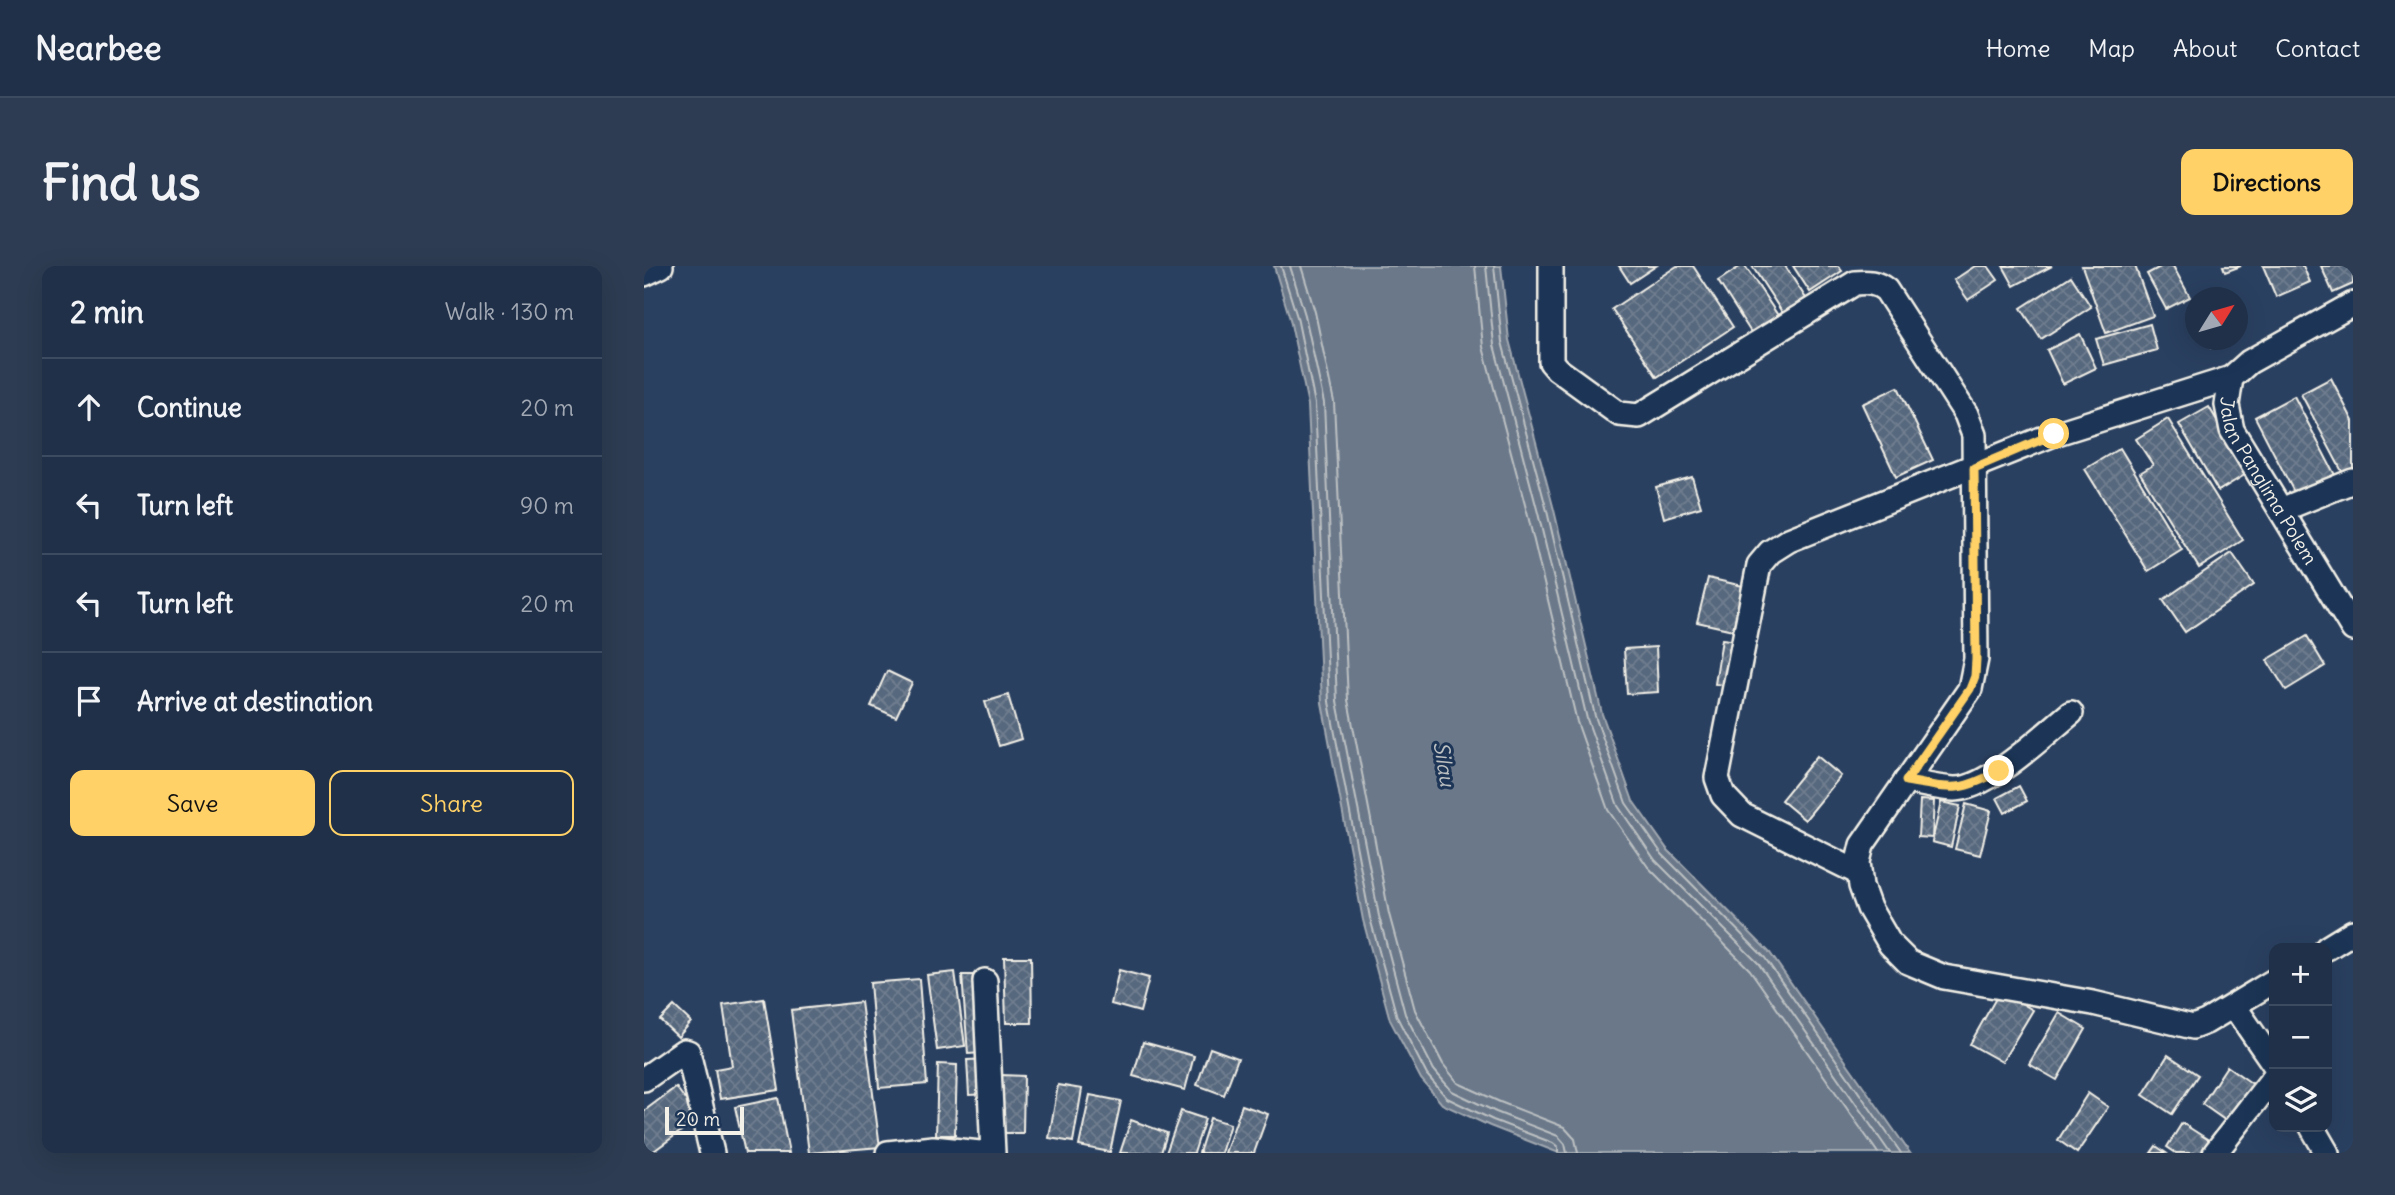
<!DOCTYPE html>
<html lang="en">
<head>
<meta charset="utf-8">
<style>
	:root { --surface:#203048; --page:#2d3c52; --text:#f1f3f6; --muted:#a2a9b4; --line:#3d4b60; --accent:#ffd166 }
	body { margin:0; font-family:Delius,sans-serif; background:var(--page); color:var(--text) }
	.controls { position:absolute; right:21px; bottom:21px; display:grid; overflow:hidden; border-radius:14px; box-shadow:0 7px 28px #0002 }
	.controls button { width:63px; height:63px; display:grid; place-items:center; padding:0; border:0; border-bottom:2px solid var(--line); background:var(--surface); color:var(--text); font:35px sans-serif }
	.compass { position:absolute; left:1541px; top:21px; width:63px; height:63px; border-radius:50%; background:var(--surface); box-shadow:0 7px 28px #0002; rotate:53deg }
	.scale { position:absolute; left:21px; bottom:18px; width:79px; box-sizing:border-box; padding-left:7px; border:4px solid #f4f1e8; border-top:0; font-size:19px; line-height:24px; white-space:nowrap; color:#f4f1e8; -webkit-text-stroke:5px #1d3557; paint-order:stroke }
	.stop { position:absolute; width:21px; height:21px; margin:-16px; border:5px solid #ffd166; border-radius:50%; background:#fff }
	.stop.end { background:#ffd166; border-color:#fff; box-shadow:0 2px 7px #0008 }
	.list { margin:0; padding:0; list-style:none }
	h2 { display:flex; justify-content:space-between; align-items:center; height:91px; margin:0; padding:0 28px; font-size:30px }
	h2 small { font-size:23px; font-weight:400; color:var(--muted) }
	.list li { display:grid; grid-template-columns:46px 1fr auto; gap:21px; align-items:center; box-sizing:border-box; height:98px; padding:0 28px; border-top:2px solid var(--line) }
	.list b { display:block; font-size:26px; white-space:nowrap }
	.list em { font-size:23px; font-style:normal; color:var(--muted) }
	.actions { display:flex; gap:14px; padding:21px 28px }
	.actions a { flex:1; padding:16px 0; border:2px solid var(--accent); border-radius:14px; text-align:center; font-size:24px; color:var(--accent) }
	.actions .main { background:var(--accent); color:#111 }
	.icon { flex:none; width:38px; height:38px; fill:none; stroke:currentColor; stroke-width:2; stroke-linecap:round; stroke-linejoin:round }
	.map { position:relative; flex:none; width:1709px; height:887px; overflow:hidden; border-radius:14px }
	header { display:flex; align-items:center; gap:42px; box-sizing:border-box; height:98px; padding:0 35px; background:var(--surface); border-bottom:2px solid var(--line) }
	header strong { font-size:33px }
	nav { display:flex; gap:38px; margin-inline-start:auto; font-size:24px }
	.intro { display:flex; align-items:center; justify-content:space-between; box-sizing:border-box; height:168px; padding:0 42px }
	h1 { margin:0; font-size:49px }
	.button { padding:18px 32px; border-radius:14px; background:var(--accent); color:#111; font-size:24px; font-weight:700 }
	main { display:flex; gap:42px; padding:0 42px }
	aside { flex:1; background:var(--surface); border-radius:14px; box-shadow:0 7px 28px #0002 }
	.map>svg:first-child { display:block }
</style>
</head>
<body>
<header>
<strong>Nearbee</strong>
<nav><a>Home</a><a>Map</a><a>About</a><a>Contact</a></nav>
</header>
<div class="intro"><h1>Find us</h1><a class="button">Directions</a></div>
<main>
<aside>
<h2>2 min<small>Walk · 130 m</small></h2>
<ul class="list">
<li><svg class="icon" aria-label="ahead" viewBox="0 0 24 24"><path d="M12 20V5M6 11l6-6 6 6"/></svg><div><b>Continue</b></div><em>20 m</em></li>
<li><svg class="icon" aria-label="left" viewBox="0 0 24 24"><path d="M17 20v-9H6M10 6l-5 5 5 5"/></svg><div><b>Turn left</b></div><em>90 m</em></li>
<li><svg class="icon" aria-label="left" viewBox="0 0 24 24"><path d="M17 20v-9H6M10 6l-5 5 5 5"/></svg><div><b>Turn left</b></div><em>20 m</em></li>
<li><svg class="icon" aria-label="arrive" viewBox="0 0 24 24"><path d="M6 21V4h12l-3 4 3 4H6"/></svg><div><b>Arrive at destination</b></div></li>
</ul>
<div class="actions"><a class="main">Save</a><a>Share</a></div>
</aside>
<div class="map">
<svg width="1709" height="887" viewBox="0 0 1709 887">
	<defs>
		<pattern id="building-cross-hatch" width="8" height="8" patternUnits="userSpaceOnUse" patternTransform="scale(1.75)"><rect width="8" height="8" fill="#56677d"/><path d="M0 0l8 8M0 8l8-8" fill="none" stroke="#6f7d8f"/></pattern>
	</defs>
	<rect width="100%" height="100%" fill="#2a4060"/>
	<filter id="ink" filterUnits="userSpaceOnUse"><feTurbulence type="fractalNoise" baseFrequency=".0143" numOctaves="2"/><feDisplacementMap in="SourceGraphic" scale="14" xChannelSelector="R" yChannelSelector="G"/><feConvolveMatrix kernelMatrix="1 2 1 2 8 2 1 2 1" color-interpolation-filters="sRGB"/></filter>
	<g filter="url(#ink)">
		<path fill="#6a788a" stroke="#a1a8b0" stroke-width="2" d="M 630,0 L 857,0 L 865,74 L 910,244 L 958,448 L 989,535 L 1023,583 L 1126,687 L 1266,887 L 915,887 L 846,860 L 798,838 L 777,813 L 746,754 L 719,654 L 678,437 L 664,139 L 646,53 Z"/>
		<g fill="none" stroke-linecap="round" stroke-linejoin="round">
			<g stroke="#bdc1c2" stroke-width="2">
				<path d="M 637,0 L 653,51 L 671,138 L 685,436 L 726,652 L 753,751 L 783,809 L 803,832 L 849,854 L 909,877 L 914,881 L 914,887"/>
				<path d="M 646,0 L 661,49 L 680,137 L 693,435 L 735,650 L 761,748 L 790,804 L 808,825 L 852,846 L 914,870 L 921,878 L 923,887"/>
				<path d="M 657,0 L 671,46 L 690,136 L 704,434 L 745,648 L 771,744 L 799,798 L 814,817 L 856,836 L 920,861 L 931,873 L 934,887"/>
				<path d="M 831,0 L 839,81 L 884,250 L 933,456 L 964,544 L 1004,601 L 1106,704 L 1234,887"/>
				<path d="M 842,0 L 850,79 L 894,247 L 943,453 L 974,540 L 1011,594 L 1114,697 L 1246,887"/>
				<path d="M 850,0 L 858,76 L 903,245 L 951,450 L 982,537 L 1018,588 L 1121,692 L 1257,887"/>
			</g>
		</g>
		<g fill="url(#building-cross-hatch)" stroke="#f4f1e8" stroke-width="2">
			<path d="M 975,0 L 1012,0 L 986,17 Z"/>
			<path d="M 1033,0 L 1049,0 L 1089,61 L 1013,111 L 968,43 Z"/>
			<path d="M 1097,0 L 1101,0 L 1135,51 L 1108,68 L 1074,15 Z"/>
			<path d="M 1108,0 L 1141,0 L 1163,34 L 1140,49 Z"/>
			<path d="M 1149,0 L 1194,0 L 1198,5 L 1166,26 Z"/>
			<path d="M 1331,0 L 1344,0 L 1354,14 L 1324,34 L 1310,14 Z"/>
			<path d="M 1359,0 L 1408,0 L 1370,20 Z"/>
			<path d="M 1438,0 L 1491,0 L 1509,50 L 1462,67 Z"/>
			<path d="M 1518,0 L 1529,0 L 1546,31 L 1522,43 L 1503,8 Z"/>
			<path d="M 1579,0 L 1597,0 L 1581,6 Z"/>
			<path d="M 1619,0 L 1659,0 L 1666,16 L 1632,31 Z"/>
			<path d="M 1677,0 L 1709,0 L 1709,18 L 1689,27 Z"/>
			<path d="M 1427,10 L 1447,41 L 1397,73 L 1377,42 Z"/>
			<path d="M 1506,58 L 1513,84 L 1460,99 L 1452,73 Z"/>
			<path d="M 1436,68 L 1452,102 L 1419,118 L 1403,84 Z"/>
			<path d="M 1563,74 L 1582,74 L 1567,82 Z"/>
			<path d="M 1687,112 L 1709,155 L 1709,212 L 1703,215 L 1657,128 Z"/>
			<path d="M 1254,121 L 1289,194 L 1252,211 L 1218,138 Z"/>
			<path d="M 1650,130 L 1692,211 L 1653,232 L 1611,151 Z"/>
			<path d="M 1565,141 L 1604,207 L 1574,225 L 1535,158 Z"/>
			<path d="M 1524,153 L 1599,274 L 1555,302 L 1496,207 L 1509,199 L 1492,173 Z"/>
			<path d="M 1476,182 L 1538,284 L 1504,305 L 1441,203 Z"/>
			<path d="M 1048,211 L 1057,241 L 1020,252 L 1012,221 Z"/>
			<path d="M 1588,287 L 1610,319 L 1541,366 L 1519,334 Z"/>
			<path d="M 1064,312 L 1099,320 L 1089,364 L 1053,356 Z"/>
			<path d="M 1663,370 L 1681,400 L 1642,424 L 1623,394 Z"/>
			<path d="M 1078,373 L 1095,375 L 1088,420 L 1071,418 Z"/>
			<path d="M 1012,381 L 1014,426 L 983,428 L 980,383 Z"/>
			<path d="M 243,405 L 268,417 L 252,451 L 227,440 Z"/>
			<path d="M 364,429 L 377,473 L 355,480 L 341,436 Z"/>
			<path d="M 1173,490 L 1197,510 L 1161,554 L 1137,534 Z"/>
			<path d="M 1375,520 L 1383,535 L 1361,547 L 1353,532 Z"/>
			<path d="M 1276,534 L 1290,535 L 1288,572 L 1274,571 Z"/>
			<path d="M 1297,536 L 1316,540 L 1307,581 L 1288,576 Z"/>
			<path d="M 1322,538 L 1347,545 L 1336,589 L 1311,583 Z"/>
			<path d="M 360,691 L 387,691 L 388,757 L 362,757 Z"/>
			<path d="M 475,704 L 505,712 L 496,746 L 467,738 Z"/>
			<path d="M 311,706 L 321,780 L 293,784 L 283,709 Z"/>
			<path d="M 318,709 L 332,709 L 338,787 L 324,788 Z"/>
			<path d="M 275,713 L 283,818 L 235,822 L 226,717 Z"/>
			<path d="M 1356,725 L 1389,744 L 1358,796 L 1326,778 Z"/>
			<path d="M 120,733 L 135,824 L 76,833 L 71,803 L 88,800 L 79,739 Z"/>
			<path d="M 217,736 L 236,881 L 165,887 L 147,744 Z"/>
			<path d="M 30,740 L 47,756 L 34,771 L 16,754 Z"/>
			<path d="M 1415,747 L 1442,763 L 1413,814 L 1385,798 Z"/>
			<path d="M 499,776 L 550,790 L 541,824 L 489,810 Z"/>
			<path d="M 566,782 L 594,792 L 580,829 L 553,819 Z"/>
			<path d="M 1524,789 L 1554,809 L 1528,848 L 1499,829 Z"/>
			<path d="M 344,793 L 345,828 L 325,829 L 323,794 Z"/>
			<path d="M 294,798 L 313,799 L 311,869 L 292,869 Z"/>
			<path d="M 1583,800 L 1610,819 L 1585,857 L 1558,838 Z"/>
			<path d="M 357,809 L 380,810 L 379,867 L 356,867 Z"/>
			<path d="M 414,819 L 438,823 L 429,876 L 405,872 Z"/>
			<path d="M 32,821 L 55,852 L 7,887 L 0,887 L 0,845 Z"/>
			<path d="M 1444,827 L 1464,841 L 1433,887 L 1414,874 Z"/>
			<path d="M 446,829 L 477,835 L 466,886 L 435,880 Z"/>
			<path d="M 134,832 L 145,887 L 101,887 L 91,841 Z"/>
			<path d="M 598,839 L 624,848 L 610,887 L 581,887 Z"/>
			<path d="M 537,845 L 561,853 L 550,887 L 522,887 Z"/>
			<path d="M 566,852 L 586,858 L 577,887 L 555,887 Z"/>
			<path d="M 487,854 L 523,867 L 517,887 L 476,887 Z"/>
			<path d="M 1538,857 L 1571,878 L 1566,887 L 1532,887 L 1523,881 Z"/>
			<path d="M 1512,880 L 1522,887 L 1507,887 Z"/>
		</g>
		<g fill="none" stroke-linecap="round" stroke-linejoin="round">
			<g stroke="#f4f1e8" stroke-width="28">
				<g id="street">
					<path d="M 907,0 L 907,96 L 913,103 L 975,148 L 995,150 L 1211,17 C 1224,16 1232,16 1242,24 L 1322,148 L 1330,169 L 1332,393 L 1326,423 L 1218,579 L 1214,596 L 1217,620 L 1225,642 L 1246,678 L 1264,696 L 1300,711 L 1449,737 L 1549,761 L 1562,756 L 1630,715"/>
					<path d="M 0,8 L 17,0"/>
					<path id="s1" d="M 1709,38 L 1605,96 L 1587,112 L 1583,139 L 1588,164 L 1709,363"/>
					<path d="M 1637,244 L 1709,215"/>
					<path d="M 1262,515 C 1278,518 1294,522 1310,523 C 1343,524 1401,468 1427,447"/>
					<path d="M 1215,607 L 1098,549 L 1079,529 L 1073,512 L 1115,299 L 1126,286 L 1145,274 L 1410,168 L 1587,112"/>
					<path d="M 1683,682 L 1709,666"/>
					<path d="M 341,715 L 349,887"/>
					<path d="M 1590,740 L 1630,798"/>
					<path d="M 0,813 L 40,785 L 44,786 L 68,887"/>
					<path d="M 1668,861 L 1683,887"/>
					<path d="M 244,887 L 289,882 L 336,887"/>
					<path d="M 1571,887 L 1630,811"/>
				</g>
			</g>
			<use href="#street" stroke="#1d3557" stroke-width="23"/>
		</g>
	</g>
	<g fill="none" stroke-linecap="round" stroke-linejoin="round" filter="url(#ink)">
		<path stroke="#ffd166" stroke-width="9" d="M 1355,505 C 1313,528 1307,522 1262,515 L 1326,423 L 1331,410 L 1332,393 L 1330,202 L 1410,168"/>
	</g>
	<g text-anchor="middle" stroke-width="6" stroke-linejoin="round" paint-order="stroke">
		<g font-size="19" fill="#f4f1e8" stroke="#1d3557">
			<text dy="7" stroke="none"><textPath href="#s1" startOffset="257">Jalan Panglima Polem</textPath></text>
		</g>
		<g font-size="21" font-style="italic" fill="#bdc1c2" stroke="#1d3557">
			<text transform="translate(800 498) rotate(81)" y="7">Silau</text>
		</g>
	</g>
</svg>
<div class="controls">
<button>+</button>
<button>−</button>
<button><svg class="icon" aria-label="layers" viewBox="0 0 24 24"><path d="M12 4l9 5-9 5-9-5zM3 14l9 5 9-5"/></svg></button>
</div>
<svg class="compass" viewBox="-18 -18 36 36"><path d="M0-13l5 13h-10z" fill="#e53935"/><path d="M0 13l5-13h-10z" fill="#a2a9b4"/></svg>
<div class="scale">20 m</div>
<div class="stop" style="left:1410px;top:168px"></div>
<div class="stop end" style="left:1355px;top:505px"></div>
</div>
</main>
</body>
</html>
